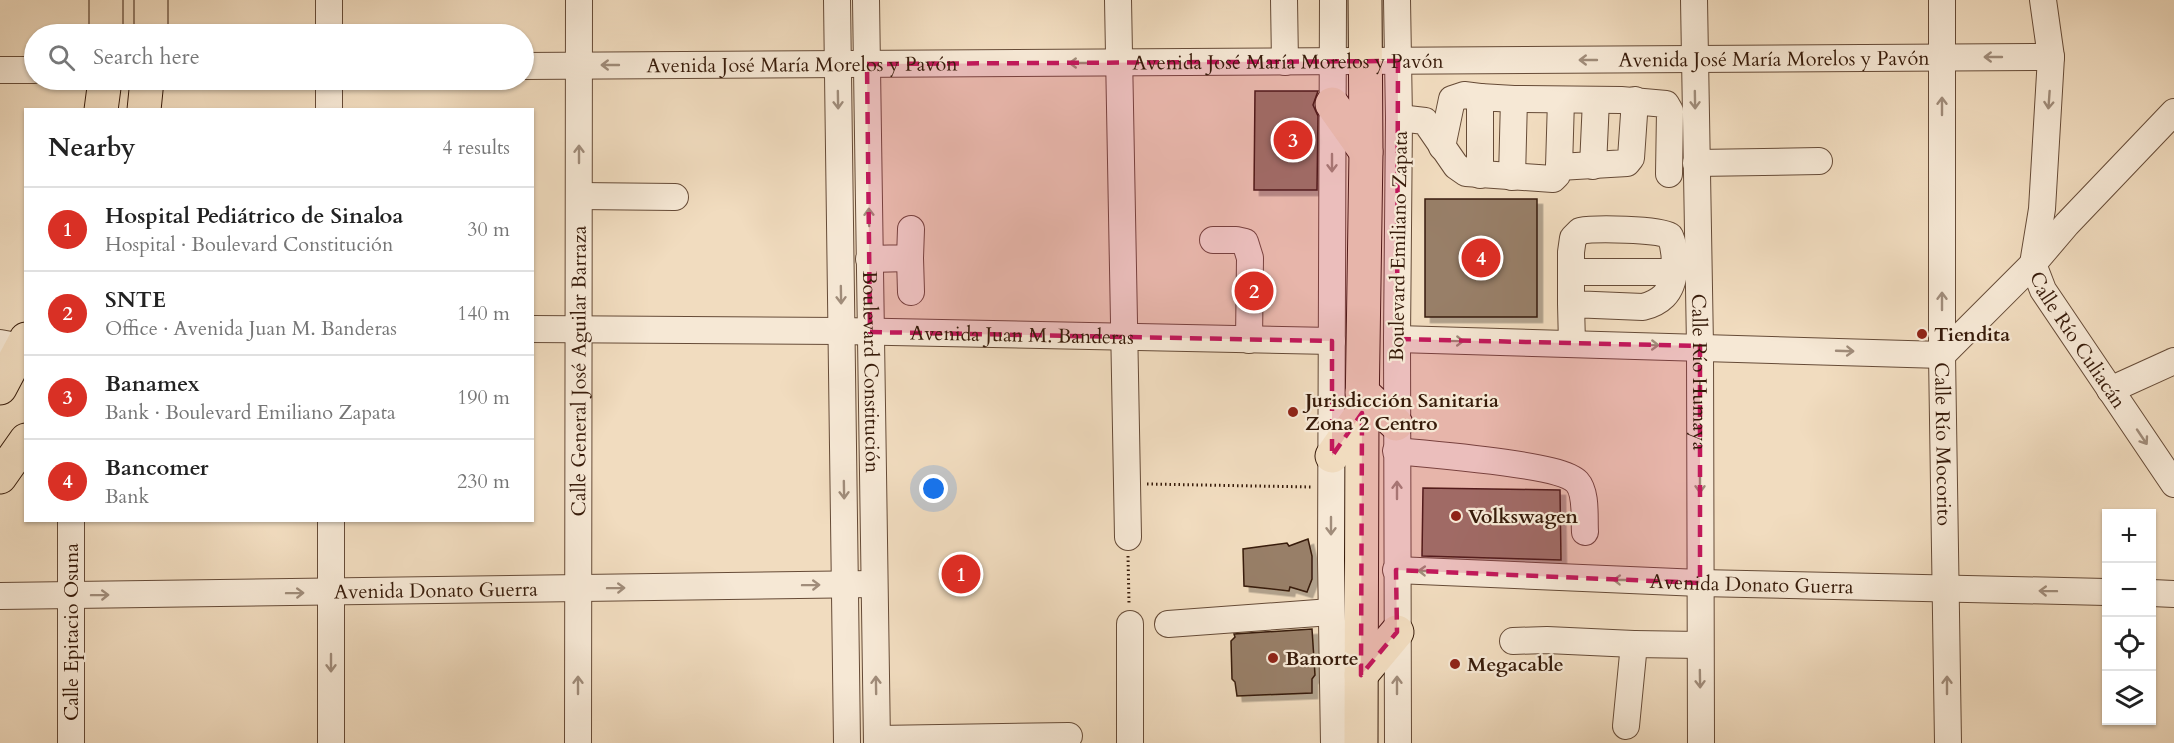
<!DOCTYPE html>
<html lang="en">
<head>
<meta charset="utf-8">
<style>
	:root { --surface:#fff; --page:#f2f2f2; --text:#222; --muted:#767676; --line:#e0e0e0; --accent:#d93025 }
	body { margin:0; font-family:Cardo,serif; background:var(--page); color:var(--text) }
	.controls { position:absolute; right:18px; bottom:18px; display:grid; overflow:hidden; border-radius:0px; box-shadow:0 2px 4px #0004 }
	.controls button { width:54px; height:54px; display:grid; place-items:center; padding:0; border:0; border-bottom:2px solid var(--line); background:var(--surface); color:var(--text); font:30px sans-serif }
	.you { position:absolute; left:934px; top:489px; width:21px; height:21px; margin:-15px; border:4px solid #fff; border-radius:50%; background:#1a73e8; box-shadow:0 0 0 9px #1a73e833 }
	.badge { display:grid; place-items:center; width:39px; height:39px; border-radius:50%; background:var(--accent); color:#fff; font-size:20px; font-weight:700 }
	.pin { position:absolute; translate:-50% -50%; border:3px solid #fff; box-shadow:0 2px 6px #0006 }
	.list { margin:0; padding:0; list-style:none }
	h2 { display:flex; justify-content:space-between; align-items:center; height:78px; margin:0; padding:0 24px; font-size:26px }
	h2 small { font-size:20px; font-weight:400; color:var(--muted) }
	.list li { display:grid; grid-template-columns:39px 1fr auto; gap:18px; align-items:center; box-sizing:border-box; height:84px; padding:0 24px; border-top:2px solid var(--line) }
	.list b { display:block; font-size:22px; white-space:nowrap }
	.list p { margin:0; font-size:20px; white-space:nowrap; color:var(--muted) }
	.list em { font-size:20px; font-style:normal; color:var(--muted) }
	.icon { flex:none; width:33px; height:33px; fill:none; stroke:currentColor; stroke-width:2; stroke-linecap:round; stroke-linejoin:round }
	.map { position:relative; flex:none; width:2174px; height:743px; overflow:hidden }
	.search { position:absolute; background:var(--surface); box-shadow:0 2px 4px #0004; left:24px; top:24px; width:510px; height:66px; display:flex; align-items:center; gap:15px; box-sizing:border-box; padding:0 21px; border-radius:33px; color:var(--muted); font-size:22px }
	.panel { position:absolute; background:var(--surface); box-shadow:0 2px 4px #0004; left:24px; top:108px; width:510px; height:414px; border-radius:0px }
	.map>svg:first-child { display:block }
</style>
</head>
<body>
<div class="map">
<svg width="2174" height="743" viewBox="0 0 2174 743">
	<defs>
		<filter id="shadow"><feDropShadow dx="5.5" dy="5.5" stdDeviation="0" flood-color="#0004"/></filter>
	</defs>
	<rect width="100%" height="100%" fill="#f1dcbf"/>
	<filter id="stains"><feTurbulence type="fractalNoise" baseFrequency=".00333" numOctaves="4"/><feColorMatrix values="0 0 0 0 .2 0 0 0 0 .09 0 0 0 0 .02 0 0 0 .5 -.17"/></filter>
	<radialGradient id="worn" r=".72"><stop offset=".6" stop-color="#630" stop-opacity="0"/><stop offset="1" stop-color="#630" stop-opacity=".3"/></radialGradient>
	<g fill="#987f68" stroke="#371b0a" stroke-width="1.5" filter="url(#shadow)">
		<path d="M 1255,91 L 1318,91 L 1313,105 L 1318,116 L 1317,190 L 1254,190 Z"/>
		<rect x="1425" y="199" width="112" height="118"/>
		<path d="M 1423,488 L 1560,490 L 1561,560 L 1422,556 Z"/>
		<path d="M 1308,539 L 1312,556 L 1312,579 L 1307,592 L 1290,587 L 1289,591 L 1244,586 L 1243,549 L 1287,543 L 1289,546 Z"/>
		<path d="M 1312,629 L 1315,675 L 1312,679 L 1312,693 L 1237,696 L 1235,682 L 1232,679 L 1231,641 L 1235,637 L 1234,634 Z"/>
	</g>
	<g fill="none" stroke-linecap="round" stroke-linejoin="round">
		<g stroke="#664b37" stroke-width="28">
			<g id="minor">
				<path d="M 329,0 L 329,34"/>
				<path d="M 837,0 L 847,743"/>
				<path id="s1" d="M 866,0 L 877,743"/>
				<path d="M 1118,0 L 1128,537"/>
				<path d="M 1284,0 L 1285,62"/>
				<path d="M 1333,0 L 1331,560 L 1334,743"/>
				<path d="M 1397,0 L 1399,118 L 1397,339 L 1398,743"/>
				<path id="s2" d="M 1694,0 L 1700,346 L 1701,743"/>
				<path id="s3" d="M 1942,0 L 1942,355 L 1948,743"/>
				<path id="s4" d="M 2043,0 L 2051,57 L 2042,209 L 2033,264 L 2043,290 L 2174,484"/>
				<path id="s5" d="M 524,66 L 2051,57"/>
				<path d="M 0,70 L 34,70"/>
				<path d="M 329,80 L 329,110"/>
				<path d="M 1399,118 L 1425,121 L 1456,166 L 1466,173 L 1553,179 L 1557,175 L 1559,167 L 1561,100"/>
				<path d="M 1442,147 L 1452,99 L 1464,95 L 1480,97"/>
				<path d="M 1696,163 L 1819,161"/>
				<path d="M 1593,166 L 1596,100"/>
				<path d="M 1559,167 L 1627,163 L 1631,158 L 1635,100"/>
				<path d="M 1480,175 L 1480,97 L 1514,99 L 1621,100 L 1666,104 L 1670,111 L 1669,174"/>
				<path d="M 1512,177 L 1514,99"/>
				<path d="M 579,196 L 675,197"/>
				<path d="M 1213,240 L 1236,240 L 1245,242 L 1250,258 L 1249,340"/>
				<path d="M 910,258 L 911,292"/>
				<path d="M 869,259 L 910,258 L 911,229"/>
				<path d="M 1571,272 L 1673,272"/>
				<path d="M 1571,304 L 1571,252 L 1573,238 L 1580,231 C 1595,228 1658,229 1670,236 C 1677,252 1677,283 1664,296 C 1658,302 1651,305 1643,307 L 1571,304 L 1572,344"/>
				<path id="s6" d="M 532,329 L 841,331 L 1332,341"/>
				<path d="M 1397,339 L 1942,355 L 2033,264 L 2067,224 L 2174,112"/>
				<path d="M 0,343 L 22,347"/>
				<path d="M 2110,390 L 2174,361"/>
				<path d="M 1396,451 C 1427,454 1561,464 1577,482 C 1587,493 1584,518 1585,532"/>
				<path d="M 331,520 L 331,743"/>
				<path id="s7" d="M 1396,570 L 1700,583 L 2106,592"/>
				<path d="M 2152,593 L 2174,594"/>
				<path id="s8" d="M 0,596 L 874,584"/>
				<path d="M 1130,624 L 1130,743"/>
				<path d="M 1168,624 L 1331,612"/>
				<path d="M 1513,641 L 1547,640 L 1634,644"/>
				<path d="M 1626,726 L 1634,644 L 1700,645"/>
				<path d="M 877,739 L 1069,736"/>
				<path d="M 71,743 L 71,520"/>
				<path id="s9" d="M 578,743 L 579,0"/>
			</g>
		</g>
		<g stroke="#371b0a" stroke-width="35">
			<g id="major">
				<path d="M 106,34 L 106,0"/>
				<path d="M 151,34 L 151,0"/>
				<path d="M 1332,104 L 1366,152"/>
				<path d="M 101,110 L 105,80"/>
				<path d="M 144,110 L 147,80"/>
				<path d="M 0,388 L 26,339"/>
				<path d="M 1362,392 L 1396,424"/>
				<path d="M 1332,456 L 1362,413"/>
				<path d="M 0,477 L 26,440"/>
				<path d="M 1361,675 L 1397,632"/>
				<path d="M 1361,743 L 1362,413 L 1366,152 L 1365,0"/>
			</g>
		</g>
		<g stroke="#371b0a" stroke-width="3" stroke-dasharray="1.5 3" stroke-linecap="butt">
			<path d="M 1147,484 L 1312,487"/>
			<path d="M 1128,556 L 1129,604"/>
		</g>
		<use href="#minor" stroke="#f6e8d5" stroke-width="26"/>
		<use href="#major" stroke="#f1dcbf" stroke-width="33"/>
	</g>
	<defs><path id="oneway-shaft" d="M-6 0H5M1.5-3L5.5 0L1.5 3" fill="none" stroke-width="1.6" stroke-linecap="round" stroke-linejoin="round" transform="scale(1.5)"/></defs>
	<g stroke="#a08c7a">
		<use href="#oneway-shaft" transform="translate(1993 57) rotate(180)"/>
		<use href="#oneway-shaft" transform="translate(1588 60) rotate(180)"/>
		<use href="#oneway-shaft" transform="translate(1078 63) rotate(180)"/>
		<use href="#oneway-shaft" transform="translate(610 65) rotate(180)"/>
		<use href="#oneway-shaft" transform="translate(838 100) rotate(89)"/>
		<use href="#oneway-shaft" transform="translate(1695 100) rotate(89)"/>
		<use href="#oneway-shaft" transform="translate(2049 100) rotate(94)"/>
		<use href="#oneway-shaft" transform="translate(1942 106) rotate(-90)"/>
		<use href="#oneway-shaft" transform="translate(579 154) rotate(-90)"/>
		<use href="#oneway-shaft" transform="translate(1332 163) rotate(90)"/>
		<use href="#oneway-shaft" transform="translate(869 217) rotate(-91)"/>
		<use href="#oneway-shaft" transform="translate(841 295) rotate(89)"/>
		<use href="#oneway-shaft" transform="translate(1942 301) rotate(-90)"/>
		<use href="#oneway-shaft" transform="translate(1455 341) rotate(1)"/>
		<use href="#oneway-shaft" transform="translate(1650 345) rotate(1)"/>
		<use href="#oneway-shaft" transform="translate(1845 351) rotate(2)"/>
		<use href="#oneway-shaft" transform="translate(2142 437) rotate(56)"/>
		<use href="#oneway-shaft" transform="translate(1700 484) rotate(90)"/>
		<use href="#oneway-shaft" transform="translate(844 490) rotate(89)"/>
		<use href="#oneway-shaft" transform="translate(1397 490) rotate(-90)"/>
		<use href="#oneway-shaft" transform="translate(1331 526) rotate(90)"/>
		<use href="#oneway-shaft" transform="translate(1427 571) rotate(-178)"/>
		<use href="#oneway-shaft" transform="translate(1622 580) rotate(-178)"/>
		<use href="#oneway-shaft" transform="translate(811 585) rotate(-1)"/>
		<use href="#oneway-shaft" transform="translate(616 588) rotate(-1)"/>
		<use href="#oneway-shaft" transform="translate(2048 591) rotate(-179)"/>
		<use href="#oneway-shaft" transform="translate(295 593) rotate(-1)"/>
		<use href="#oneway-shaft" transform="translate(100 595) rotate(-1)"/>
		<use href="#oneway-shaft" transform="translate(331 663) rotate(90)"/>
		<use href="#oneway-shaft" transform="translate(1700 679) rotate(89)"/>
		<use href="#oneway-shaft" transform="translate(578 685) rotate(-90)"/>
		<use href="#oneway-shaft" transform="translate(876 685) rotate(-91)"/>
		<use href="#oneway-shaft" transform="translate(1397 685) rotate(-90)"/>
		<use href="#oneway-shaft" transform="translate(1947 685) rotate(-90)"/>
	</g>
	<path fill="#c2185b" fill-opacity="0.2" stroke="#c2185b" stroke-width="4.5" stroke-dasharray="12 8" stroke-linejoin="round" d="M 1398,61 L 1397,339 L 1700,346 L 1700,583 L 1396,570 L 1397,632 L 1361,675 L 1362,413 L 1332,456 L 1332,341 L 870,332 L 867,64 Z"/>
	<g fill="#8f2418" stroke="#f6e8d5" stroke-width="2">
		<circle cx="1922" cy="334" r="6"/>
		<circle cx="1293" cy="412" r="6"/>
		<circle cx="1456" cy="516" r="6"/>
		<circle cx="1273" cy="658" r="6"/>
		<circle cx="1455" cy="664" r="6"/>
	</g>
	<g text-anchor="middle" stroke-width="4.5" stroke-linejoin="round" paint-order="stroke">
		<g font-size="20" fill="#371b0a" stroke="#f6e8d5">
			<text dy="7" stroke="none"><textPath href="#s5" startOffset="1250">Avenida José María Morelos y Pavón</textPath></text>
			<text dy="7" stroke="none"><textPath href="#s5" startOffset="764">Avenida José María Morelos y Pavón</textPath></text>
			<text dy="7" stroke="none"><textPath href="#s5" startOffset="278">Avenida José María Morelos y Pavón</textPath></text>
			<text transform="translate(1398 246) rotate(-89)" y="7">Boulevard Emiliano Zapata</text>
			<text dy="7" stroke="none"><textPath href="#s6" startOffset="490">Avenida Juan M. Banderas</textPath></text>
			<text dy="7" stroke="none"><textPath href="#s4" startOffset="354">Calle Río Culiacán</textPath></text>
			<text dy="7" stroke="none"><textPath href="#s2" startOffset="372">Calle Río Humaya</textPath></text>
			<text dy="7" stroke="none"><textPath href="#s9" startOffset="372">Calle General José Aguilar Barraza</textPath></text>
			<text dy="7" stroke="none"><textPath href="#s1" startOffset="372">Boulevard Constitución</textPath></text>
			<text dy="7" stroke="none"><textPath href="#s3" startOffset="444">Calle Río Mocorito</textPath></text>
			<text dy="7" stroke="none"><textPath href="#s7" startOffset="356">Avenida Donato Guerra</textPath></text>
			<text dy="7" stroke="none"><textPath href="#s8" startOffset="436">Avenida Donato Guerra</textPath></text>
			<text transform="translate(71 632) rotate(-90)" y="7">Calle Epitacio Osuna</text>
		</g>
		<g font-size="20" font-weight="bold" fill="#371b0a" stroke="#f6e8d5" text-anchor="start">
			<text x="1934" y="341">Tiendita</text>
			<text x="1305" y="407">Jurisdicción Sanitaria<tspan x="1305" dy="23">Zona 2 Centro</tspan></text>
			<text x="1468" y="523">Volkswagen</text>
			<text x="1285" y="665">Banorte</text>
			<text x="1467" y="671">Megacable</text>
		</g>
	</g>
	<rect width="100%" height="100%" filter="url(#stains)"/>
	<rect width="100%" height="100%" fill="url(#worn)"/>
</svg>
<div class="controls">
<button>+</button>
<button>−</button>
<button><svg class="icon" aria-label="locate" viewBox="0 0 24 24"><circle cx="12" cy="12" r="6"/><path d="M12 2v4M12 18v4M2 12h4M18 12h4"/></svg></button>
<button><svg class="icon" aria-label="layers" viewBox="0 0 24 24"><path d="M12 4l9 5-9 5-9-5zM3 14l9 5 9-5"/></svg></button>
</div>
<div class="you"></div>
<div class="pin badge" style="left:961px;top:574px">1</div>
<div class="pin badge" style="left:1254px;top:291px">2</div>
<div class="pin badge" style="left:1293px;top:140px">3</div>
<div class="pin badge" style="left:1481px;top:258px">4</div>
<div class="search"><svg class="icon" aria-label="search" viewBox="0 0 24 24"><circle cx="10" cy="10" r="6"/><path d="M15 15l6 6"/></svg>Search here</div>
<section class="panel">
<h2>Nearby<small>4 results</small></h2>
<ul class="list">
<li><span class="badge">1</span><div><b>Hospital Pediátrico de Sinaloa</b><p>Hospital · Boulevard Constitución</p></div><em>30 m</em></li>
<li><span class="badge">2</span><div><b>SNTE</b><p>Office · Avenida Juan M. Banderas</p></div><em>140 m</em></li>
<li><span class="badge">3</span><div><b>Banamex</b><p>Bank · Boulevard Emiliano Zapata</p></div><em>190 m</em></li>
<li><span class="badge">4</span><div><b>Bancomer</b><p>Bank</p></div><em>230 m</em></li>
</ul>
</section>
</div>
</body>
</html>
